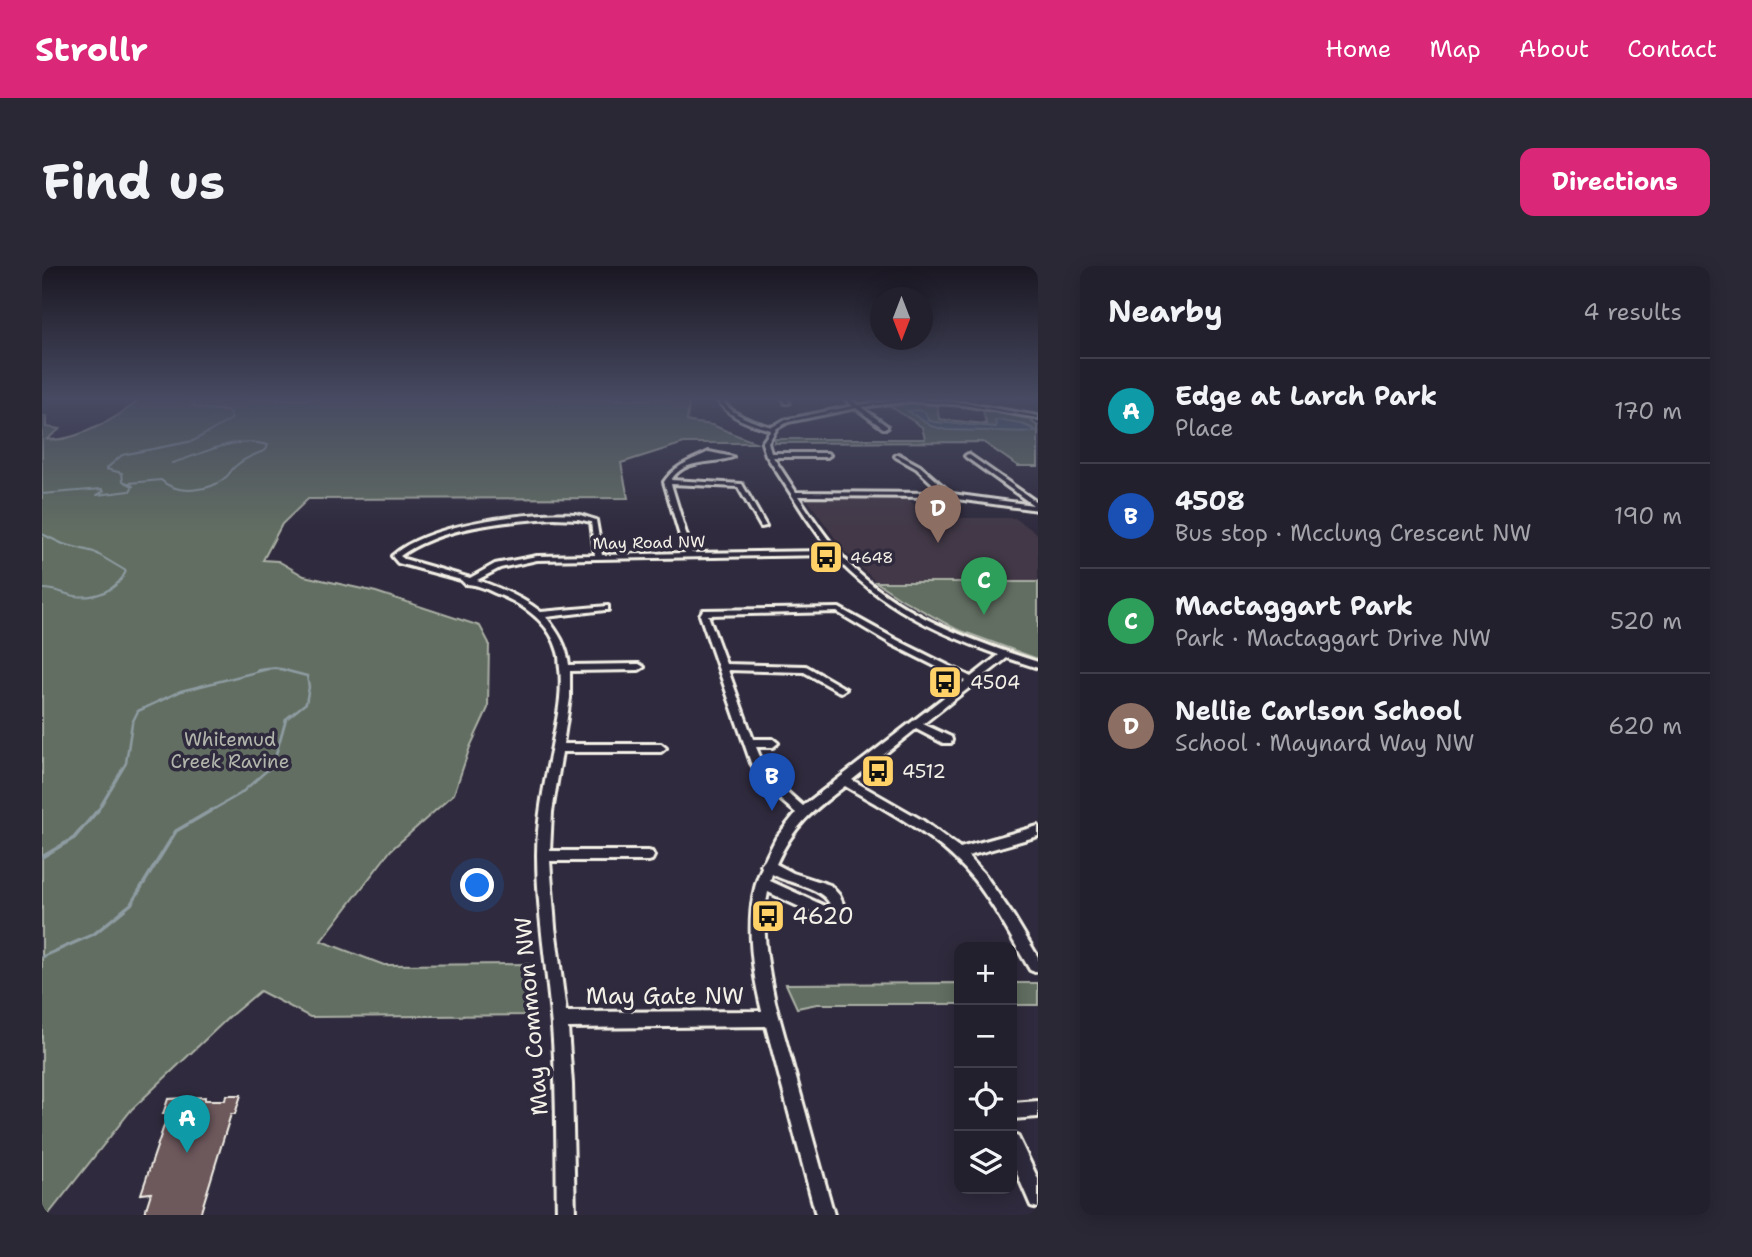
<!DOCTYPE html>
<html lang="en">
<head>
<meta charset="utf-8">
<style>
	:root { --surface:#23202e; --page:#2b2836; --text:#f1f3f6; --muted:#a3a3aa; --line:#403e4a; --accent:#db2777 }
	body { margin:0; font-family:"Shantell Sans",sans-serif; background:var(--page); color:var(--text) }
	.controls { position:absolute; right:21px; bottom:21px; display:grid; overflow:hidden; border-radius:14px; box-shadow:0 4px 18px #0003 }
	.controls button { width:63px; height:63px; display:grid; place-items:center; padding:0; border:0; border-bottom:2px solid var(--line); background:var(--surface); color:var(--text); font:35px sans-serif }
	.compass { position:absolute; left:828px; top:21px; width:63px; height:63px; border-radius:50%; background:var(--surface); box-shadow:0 4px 18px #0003; rotate:180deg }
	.you { position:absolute; left:436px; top:620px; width:24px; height:24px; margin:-18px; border:5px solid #fff; border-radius:50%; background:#1a73e8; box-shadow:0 0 0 10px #1a73e833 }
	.badge { display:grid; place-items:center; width:46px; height:46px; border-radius:50%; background:var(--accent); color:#fff; font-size:23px; font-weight:700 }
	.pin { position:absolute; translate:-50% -58px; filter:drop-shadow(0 2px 4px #0008) }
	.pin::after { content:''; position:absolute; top:37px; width:24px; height:21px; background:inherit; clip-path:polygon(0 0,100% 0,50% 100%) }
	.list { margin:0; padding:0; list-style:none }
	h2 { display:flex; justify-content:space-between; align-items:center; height:91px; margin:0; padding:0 28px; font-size:30px }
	h2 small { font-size:23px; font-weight:400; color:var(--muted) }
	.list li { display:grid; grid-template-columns:46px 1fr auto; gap:21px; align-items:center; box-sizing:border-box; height:105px; padding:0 28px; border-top:2px solid var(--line) }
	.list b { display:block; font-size:26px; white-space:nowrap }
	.list p { margin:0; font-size:23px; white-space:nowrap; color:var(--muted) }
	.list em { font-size:23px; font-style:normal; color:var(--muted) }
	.icon { flex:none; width:38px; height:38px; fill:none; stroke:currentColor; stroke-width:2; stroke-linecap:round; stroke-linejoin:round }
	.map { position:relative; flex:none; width:996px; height:949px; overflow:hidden; border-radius:14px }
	header { display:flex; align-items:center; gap:42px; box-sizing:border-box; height:98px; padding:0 35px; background:var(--accent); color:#fff }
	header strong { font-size:33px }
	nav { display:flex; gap:38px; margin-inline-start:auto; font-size:24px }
	.intro { display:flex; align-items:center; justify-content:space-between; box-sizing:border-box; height:168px; padding:0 42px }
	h1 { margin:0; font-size:49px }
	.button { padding:18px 32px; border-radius:14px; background:var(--accent); color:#fff; font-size:24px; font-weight:700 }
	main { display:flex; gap:42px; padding:0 42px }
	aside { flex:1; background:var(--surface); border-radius:14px; box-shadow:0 4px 18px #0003 }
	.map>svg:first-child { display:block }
</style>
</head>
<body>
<header>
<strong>Strollr</strong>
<nav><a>Home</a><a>Map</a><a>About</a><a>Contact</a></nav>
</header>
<div class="intro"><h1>Find us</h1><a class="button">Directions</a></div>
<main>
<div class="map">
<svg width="996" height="949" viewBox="0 0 996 949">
	<rect width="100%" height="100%" fill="#2f2a3d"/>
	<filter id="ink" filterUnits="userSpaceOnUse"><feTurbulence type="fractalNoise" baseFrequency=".0143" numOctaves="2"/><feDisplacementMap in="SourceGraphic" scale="14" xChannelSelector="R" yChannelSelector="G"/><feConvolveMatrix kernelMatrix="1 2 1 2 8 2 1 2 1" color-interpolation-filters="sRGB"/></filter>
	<g filter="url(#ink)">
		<path fill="#423846" d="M 865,232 L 875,241 L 911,252 L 973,252 L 996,268 L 996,316 L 834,316 L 803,286 L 765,233 Z"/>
		<g fill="#626e62" stroke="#abb0a5" stroke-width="2">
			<path d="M 98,133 L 643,133 L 647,136 L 645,155 C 654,158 665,157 673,160 C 687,166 700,172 716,177 L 642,177 L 579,197 L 586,232 L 266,233 L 240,258 L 221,294 L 236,295 L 262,310 L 334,326 L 438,360 L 447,377 L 446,442 L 428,481 L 412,528 L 349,584 L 279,675 L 342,699 L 491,698 L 491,749 L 268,751 L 218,725 L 187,751 L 90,843 L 6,949 L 0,949 L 0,150 L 4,150 L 4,161 L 18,163 L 5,173 C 29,178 80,150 98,133 Z"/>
			<path d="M 867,138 L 895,138 L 897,153 L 944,158 L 941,144 L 993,154 L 990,156 L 996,160 L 996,200 L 976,200 L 941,176 L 733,177 L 733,173 L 883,173 L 880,161 L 848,140 Z"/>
			<path d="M 938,307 L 955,316 L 996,316 L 996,393 L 914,363 L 861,334 L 834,316 L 927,316 Z"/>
			<path d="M 917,717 L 917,738 L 775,738 L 755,742 L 744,718 Z"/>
			<rect x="970" y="717" width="26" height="22"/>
		</g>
		<path fill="#4a6373" stroke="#8e9ca2" stroke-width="2" d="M 876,144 L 883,146 L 886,154 L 892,156 L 954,161 L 953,154 C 968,154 984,158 996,166 L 904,164 L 889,160 L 866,145 Z"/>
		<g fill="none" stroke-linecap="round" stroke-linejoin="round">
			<g stroke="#8e9ca2" stroke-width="2">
				<path d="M 87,217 L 119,214 C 134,229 168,226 184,211 C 188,208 190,202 195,199 C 202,192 215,188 224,184 L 226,179 C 192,169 162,188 130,197"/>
				<path d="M 0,228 L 60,223 L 62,225 L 55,229 L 88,225 L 91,220 L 81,215 L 80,207 L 64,203 L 80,189 L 151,175 L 190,153 L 186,145 L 156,142 L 150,138 L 167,133"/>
				<path d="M 0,268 L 21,278 L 52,286 L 84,305 C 76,324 53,333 33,330 C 21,328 12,322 0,323"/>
				<path d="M 215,404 L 233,402 L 245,404"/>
			</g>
			<g stroke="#8e9ca2" stroke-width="2.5">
				<path d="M 55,546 L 84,497 L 90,457 L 96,445 L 139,425 L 226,403"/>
				<path d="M 167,546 L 198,528 L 231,499 L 244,453 L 264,437 L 267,421 L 265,410 L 238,403"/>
			</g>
			<g stroke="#8e9ca2" stroke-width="3.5">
				<path d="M 0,591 L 32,572 L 56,544"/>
				<path d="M 0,691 L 52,668 L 89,638 L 134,565 L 170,544"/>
			</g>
		</g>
		<path fill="#6d585c" stroke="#f4f1e8" stroke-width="2" d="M 184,829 L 199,829 L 193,848 L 189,848 L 158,949 L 102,949 L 109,927 L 99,928 L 126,848 L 121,848 L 126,833 L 163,831 L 163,834 L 183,834 Z"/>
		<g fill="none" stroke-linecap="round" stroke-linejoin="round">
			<g stroke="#f4f1e8" stroke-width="6">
				<g id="minor">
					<path d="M 675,133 L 679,133 C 691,150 711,156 730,161 L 742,154 L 811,140 L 803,133 L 808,133 L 816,139 L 870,133 L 922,137 L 996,150 L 996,152 L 922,139 L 867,135 L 819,141 L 845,160 L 845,162 L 841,162 L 814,142 L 746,156 L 735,162 L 726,177 L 729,187 L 785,187 L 788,189 L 785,191 L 731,191 L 754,226 L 901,227 L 874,202 L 854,191 L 853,190 L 856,188 L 878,200 L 910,228 L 991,239 L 924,191 L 923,190 L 926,188 L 996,237 L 996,244 L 900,231 L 756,230 C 774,257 792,284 815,306 C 865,352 933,376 996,396 L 996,402 L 965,392 L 881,458 L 909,471 L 910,474 L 909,477 L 901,477 L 874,463 L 810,514 L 880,554 L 918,582 L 996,560 L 996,570 L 926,590 L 943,609 L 972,651 L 996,691 L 996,705 L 993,706 L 988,704 C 968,670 950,633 923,603 C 890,567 844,544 803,520 C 770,545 752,559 734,598 L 751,607 L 788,619 L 797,629 L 802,640 C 797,649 791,653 781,652 L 726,626 C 718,663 726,700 733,736 L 792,949 L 774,949 L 724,760 L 526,762 L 530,818 L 533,949 L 515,949 C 514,891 515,832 511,774 C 507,713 495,650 495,589 C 495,553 503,515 510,480 C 515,454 521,428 518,402 C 517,397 518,392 516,386 C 508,356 481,338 453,327 C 443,322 434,318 423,318 L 419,314 L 356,297 L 350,290 C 384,258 487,245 533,248 C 540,249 547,252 554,254 L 560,289 L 643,287 L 622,216 C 633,199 650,194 667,186 L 691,191 C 670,199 644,191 629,214 L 700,218 L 724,260 L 719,261 L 696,221 L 629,218 L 650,287 L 788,285 L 764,251 L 724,189 L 720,177 L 729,164 C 707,158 687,152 675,133 ZM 512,252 L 536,253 L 549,256 L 553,289 L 495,290 L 453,298 L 428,312 L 362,293 L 358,290 C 398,261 464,255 512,252 ZM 791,289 C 838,340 893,366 957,389 L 929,411 L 855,374 L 797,342 L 661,344 L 658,349 L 709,497 L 727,524 L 754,547 L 734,572 L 723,594 L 719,599 L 720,601 C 701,644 709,700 720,745 L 524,746 L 513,661 L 508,595 L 606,595 L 610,594 L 612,590 L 610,586 L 606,585 L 508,585 L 510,546 L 520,486 L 619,486 L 624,482 L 619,478 L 521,478 L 528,432 L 528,405 L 597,404 L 602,401 L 597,398 L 527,399 C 525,380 516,366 504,351 L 563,344 L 566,344 L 566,340 L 499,346 C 480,331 458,322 435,314 L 458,302 L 495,294 ZM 795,346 L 849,378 L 923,415 L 761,540 C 739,521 724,508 714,481 L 731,481 L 736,477 L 731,473 L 711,473 L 686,404 L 762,406 L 796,425 L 799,426 L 804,423 L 764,400 L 684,398 L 666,349 ZM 730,608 C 747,618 779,620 788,638 L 785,641 L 783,640 L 728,615 Z"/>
					<path d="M 742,133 L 746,133 L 747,137 L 743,137 Z"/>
					<path d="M 996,835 L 996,851 L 970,853 L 970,837 Z"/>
					<path d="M 970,868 L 976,871 L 996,913 L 996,942 L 989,940 L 970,896 Z"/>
				</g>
			</g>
			<use href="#minor" fill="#2f2a3d" fill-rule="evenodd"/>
		</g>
	</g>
	<linearGradient id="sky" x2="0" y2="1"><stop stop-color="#1a1722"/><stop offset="0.5" stop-color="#474a62"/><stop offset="1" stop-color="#474a62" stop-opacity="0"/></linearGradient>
	<rect width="996" height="266" fill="url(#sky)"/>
	<defs>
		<g id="bus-square" transform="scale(1.75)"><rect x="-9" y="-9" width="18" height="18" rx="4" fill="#ffd166" stroke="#2f2a3d"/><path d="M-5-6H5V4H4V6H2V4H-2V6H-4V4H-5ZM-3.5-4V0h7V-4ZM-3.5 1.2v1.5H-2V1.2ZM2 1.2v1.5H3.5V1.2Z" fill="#111"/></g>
	</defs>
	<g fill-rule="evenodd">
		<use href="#bus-square" x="784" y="291"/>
		<use href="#bus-square" x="903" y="416"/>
		<use href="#bus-square" x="836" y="505"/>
		<use href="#bus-square" x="726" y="650"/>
	</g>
	<g text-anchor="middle" stroke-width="7" stroke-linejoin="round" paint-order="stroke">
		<g font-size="16" fill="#f4f1e8" stroke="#2f2a3d">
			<text transform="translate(607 276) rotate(-1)" y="6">May Road NW</text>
		</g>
		<g font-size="16" fill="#f4f1e8" stroke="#2f2a3d" text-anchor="start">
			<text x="808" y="297">4648</text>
		</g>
		<g font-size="19" fill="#f4f1e8" stroke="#2f2a3d" text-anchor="start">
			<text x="928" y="423">4504</text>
			<text x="860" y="512">4512</text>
		</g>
		<g font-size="19" fill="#b2b6ac" stroke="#2f2a3d">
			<text x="188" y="480">Whitemud<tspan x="188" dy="22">Creek Ravine</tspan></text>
		</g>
		<g font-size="23" fill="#f4f1e8" stroke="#2f2a3d" text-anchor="start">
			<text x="750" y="658">4620</text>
		</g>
		<g font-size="23" fill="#f4f1e8" stroke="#2f2a3d">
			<text x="623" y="738">May Gate NW</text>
			<text transform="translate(489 750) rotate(-95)" y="8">May Common NW</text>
		</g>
	</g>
</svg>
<div class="controls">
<button>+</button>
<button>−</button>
<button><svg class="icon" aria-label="locate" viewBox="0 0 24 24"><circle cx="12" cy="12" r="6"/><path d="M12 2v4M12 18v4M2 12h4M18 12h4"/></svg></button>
<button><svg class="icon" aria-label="layers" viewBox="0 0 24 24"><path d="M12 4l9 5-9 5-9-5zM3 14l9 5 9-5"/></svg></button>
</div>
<svg class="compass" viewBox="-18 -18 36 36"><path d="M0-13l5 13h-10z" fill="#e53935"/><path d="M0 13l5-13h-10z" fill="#a3a3aa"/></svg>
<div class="you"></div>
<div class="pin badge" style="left:145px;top:887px;background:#0f9aa8">A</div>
<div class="pin badge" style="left:730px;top:545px;background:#1a4fb4">B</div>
<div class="pin badge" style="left:942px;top:349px;background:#2e9e5b">C</div>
<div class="pin badge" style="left:896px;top:277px;background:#8d6e63">D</div>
</div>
<aside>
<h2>Nearby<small>4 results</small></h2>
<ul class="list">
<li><span class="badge" style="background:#0f9aa8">A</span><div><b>Edge at Larch Park</b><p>Place</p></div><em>170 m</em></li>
<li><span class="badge" style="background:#1a4fb4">B</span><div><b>4508</b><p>Bus stop · Mcclung Crescent NW</p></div><em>190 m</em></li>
<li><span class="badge" style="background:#2e9e5b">C</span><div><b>Mactaggart Park</b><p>Park · Mactaggart Drive NW</p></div><em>520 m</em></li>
<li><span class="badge" style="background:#8d6e63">D</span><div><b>Nellie Carlson School</b><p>School · Maynard Way NW</p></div><em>620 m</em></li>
</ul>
</aside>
</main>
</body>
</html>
